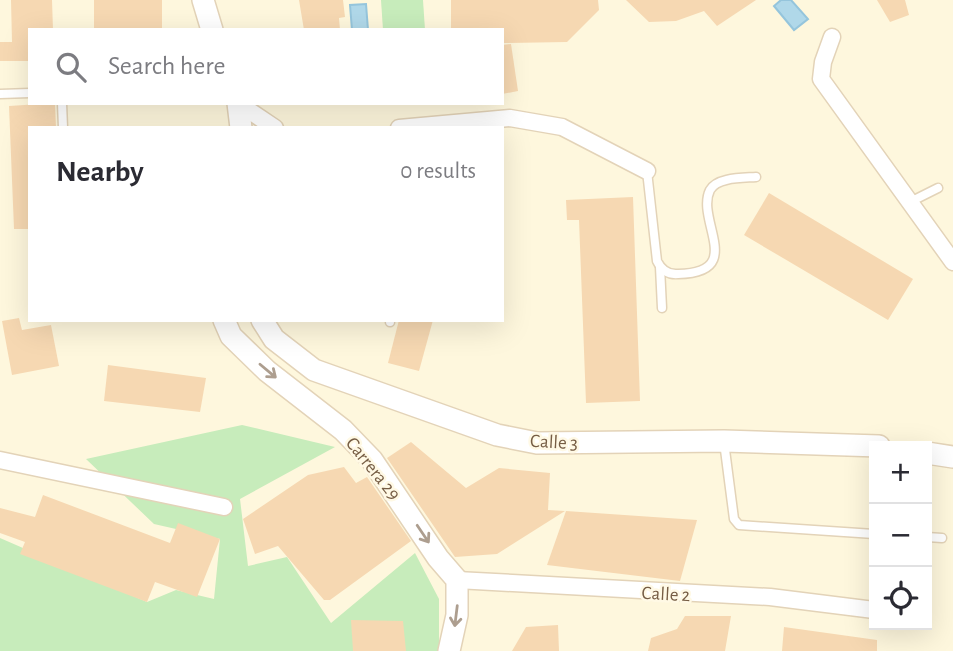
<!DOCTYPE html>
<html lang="en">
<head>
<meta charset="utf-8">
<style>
	:root { --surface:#fff; --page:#f7f7f7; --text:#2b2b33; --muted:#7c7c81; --line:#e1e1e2 }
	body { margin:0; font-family:"Alegreya Sans",sans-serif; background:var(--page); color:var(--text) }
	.controls { position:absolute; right:21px; bottom:21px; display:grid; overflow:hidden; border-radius:0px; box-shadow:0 7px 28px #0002 }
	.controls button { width:63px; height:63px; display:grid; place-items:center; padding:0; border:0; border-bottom:2px solid var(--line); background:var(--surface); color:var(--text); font:35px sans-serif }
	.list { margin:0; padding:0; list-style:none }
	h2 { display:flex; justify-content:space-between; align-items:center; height:91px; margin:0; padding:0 28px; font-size:30px }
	h2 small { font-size:23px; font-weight:400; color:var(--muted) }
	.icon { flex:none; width:38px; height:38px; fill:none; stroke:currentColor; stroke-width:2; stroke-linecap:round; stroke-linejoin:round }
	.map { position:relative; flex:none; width:953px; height:651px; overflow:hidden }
	.search { position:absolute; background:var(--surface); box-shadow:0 7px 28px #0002; left:28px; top:28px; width:476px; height:77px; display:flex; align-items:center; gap:18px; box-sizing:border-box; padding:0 24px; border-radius:0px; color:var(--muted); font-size:26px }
	.panel { position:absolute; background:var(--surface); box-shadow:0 7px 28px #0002; left:28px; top:126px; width:476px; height:196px; border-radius:0px }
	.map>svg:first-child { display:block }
</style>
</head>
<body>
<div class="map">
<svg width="953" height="651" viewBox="0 0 953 651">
	<rect width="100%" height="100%" fill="#fef7dd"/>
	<g fill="#c7ecbb">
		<path d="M 381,0 L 423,0 L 425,30 L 383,30 Z"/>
		<path d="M 242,425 L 335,447 L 240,499 L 248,566 L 287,557 L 331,623 L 415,553 L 439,599 L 439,651 L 0,651 L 0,538 L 147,602 L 176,590 L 214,599 L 220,539 L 154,524 L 86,459 Z"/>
	</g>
	<g fill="#b0d8e9" stroke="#95c5dc" stroke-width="2">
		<path d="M 781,0 L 791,0 L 808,19 L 794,30 L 774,6 Z"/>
		<path d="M 366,4 L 368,30 L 352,30 L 350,5 Z"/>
	</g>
	<g fill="#f6d8b2">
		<path d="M 11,0 L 52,0 L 53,30 L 30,30 L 30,61 L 0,61 L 0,42 L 12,42 Z"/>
		<path d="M 94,0 L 162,0 L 162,29 L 94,30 Z"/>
		<path d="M 299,0 L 343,0 L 345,17 L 339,18 L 340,30 L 304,30 Z"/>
		<path d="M 451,0 L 598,0 L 599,10 L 567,42 L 502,43 L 502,30 L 451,30 Z"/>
		<path d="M 626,0 L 756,0 L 717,26 L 704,11 L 676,21 L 649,22 Z"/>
		<path d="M 877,0 L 905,0 L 909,15 L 890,22 Z"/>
		<path d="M 511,44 L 518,91 L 502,94 L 502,45 Z"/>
		<path d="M 55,103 L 56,128 L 30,128 L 30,229 L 14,229 L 9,106 Z"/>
		<path d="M 769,193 L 913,279 L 888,320 L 744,235 Z"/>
		<path d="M 633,197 L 640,401 L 586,403 L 579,220 L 567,220 L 566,200 Z"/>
		<path d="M 19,318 L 22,330 L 51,325 L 59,366 L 12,375 L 2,321 Z"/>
		<path d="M 399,320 L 433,320 L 419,371 L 388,363 Z"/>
		<path d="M 108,365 L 206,378 L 200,412 L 104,401 Z"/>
		<path d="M 411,442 L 466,488 L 499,468 L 550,473 L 548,510 L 565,511 L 497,554 L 455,557 L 387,458 Z"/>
		<path d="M 344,467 L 356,483 L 367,477 L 411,541 L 330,600 L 324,600 L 278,546 L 255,554 L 243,519 L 308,475 Z"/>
		<path d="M 43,495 L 170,543 L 178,523 L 220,539 L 197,597 L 155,582 L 147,602 L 20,554 L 25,542 L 0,533 L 0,508 L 35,517 Z"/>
		<path d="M 566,511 L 697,520 L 680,581 L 547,565 Z"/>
		<path d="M 685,616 L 731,616 L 725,651 L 648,651 L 651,638 L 677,629 Z"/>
		<path d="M 351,620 L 403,621 L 406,651 L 353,651 Z"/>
		<path d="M 558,625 L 559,651 L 512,651 L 526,627 Z"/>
		<path d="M 784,627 L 877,640 L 877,651 L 782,651 Z"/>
	</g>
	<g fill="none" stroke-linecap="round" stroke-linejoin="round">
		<g stroke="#e3d3b8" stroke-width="11">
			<g id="service">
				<path d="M 0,94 L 30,93"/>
				<path d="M 62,103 L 63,128"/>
				<path d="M 647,171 L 657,261 C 661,269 668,275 678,274 C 747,273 695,220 710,190 C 717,177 743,178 756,177"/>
				<path d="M 912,201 L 938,188"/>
				<path d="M 660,267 L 662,308"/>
				<path d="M 390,320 L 390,322"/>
				<path d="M 724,442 L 734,519 L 739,525 L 874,534"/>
				<path d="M 927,537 L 942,538"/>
			</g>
		</g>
		<g stroke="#e3d3b8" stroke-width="19">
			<g id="minor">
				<path d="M 832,37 L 823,62 L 821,79 L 953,262"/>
				<path d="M 238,103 L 275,128"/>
				<path d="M 399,128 L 510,118 L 562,127 L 647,171"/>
				<path d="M 0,460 L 224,507"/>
				<path d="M 457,580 L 770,597 L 874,610"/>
			</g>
		</g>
		<g stroke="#e3d3b8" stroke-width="24">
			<g id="tertiary">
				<path d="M 203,0 L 212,30"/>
				<path d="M 238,103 L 241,128"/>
				<path d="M 224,320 L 231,336 L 267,371 L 343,430 L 372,460 L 438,558 L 457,580 L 457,615 L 449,651"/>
				<path d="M 262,320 L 274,339 L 314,370 L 497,435 L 537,443 L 724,441 L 879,446"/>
				<path d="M 927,453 L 953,457"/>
			</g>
		</g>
		<use href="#service" stroke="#fff" stroke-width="8"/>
		<use href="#minor" stroke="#fff" stroke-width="16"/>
		<use href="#tertiary" stroke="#fff" stroke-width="21"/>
	</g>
	<defs><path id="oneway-shaft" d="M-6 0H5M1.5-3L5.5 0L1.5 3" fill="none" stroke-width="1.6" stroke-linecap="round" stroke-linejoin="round" transform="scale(1.75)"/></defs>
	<g stroke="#ad9e8f">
		<use href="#oneway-shaft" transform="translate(268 371) rotate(40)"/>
		<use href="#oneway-shaft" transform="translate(423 534) rotate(56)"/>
		<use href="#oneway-shaft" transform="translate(456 616) rotate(97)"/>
	</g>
	<g text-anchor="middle" stroke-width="5" stroke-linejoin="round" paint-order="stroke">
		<g font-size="19" fill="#765d44" stroke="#fff9e5">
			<text transform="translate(554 441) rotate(3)" y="7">Calle 3</text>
			<text transform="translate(374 468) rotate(51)" y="7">Carrera 29</text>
			<text transform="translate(666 593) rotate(3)" y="7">Calle 2</text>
		</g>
	</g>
</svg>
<div class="controls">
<button>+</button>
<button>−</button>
<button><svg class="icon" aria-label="locate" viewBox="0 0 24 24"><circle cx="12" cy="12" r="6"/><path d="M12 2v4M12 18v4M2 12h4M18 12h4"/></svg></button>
</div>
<div class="search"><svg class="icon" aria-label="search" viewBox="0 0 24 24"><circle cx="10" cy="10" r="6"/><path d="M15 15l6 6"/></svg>Search here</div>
<section class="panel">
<h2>Nearby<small>0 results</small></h2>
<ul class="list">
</ul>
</section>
</div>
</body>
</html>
